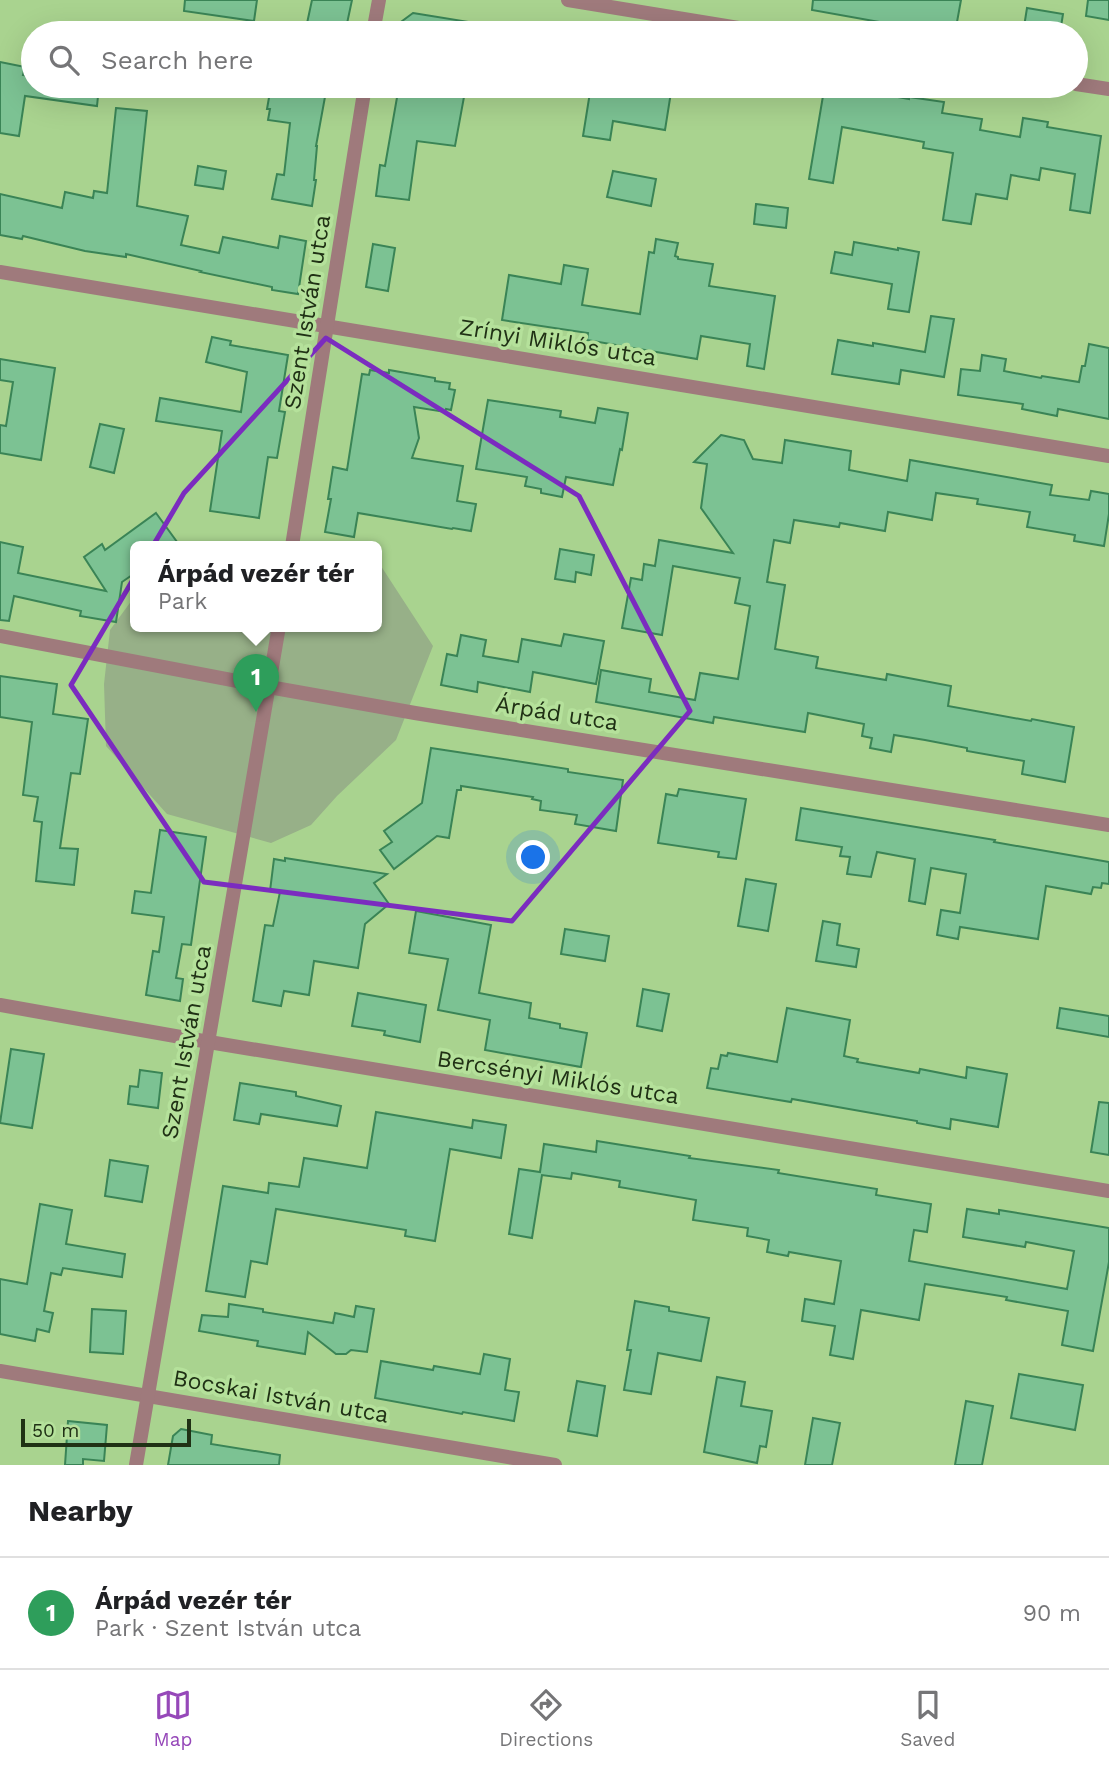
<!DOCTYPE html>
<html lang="en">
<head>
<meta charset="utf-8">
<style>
	:root { --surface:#fff; --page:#f6f6f6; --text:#202124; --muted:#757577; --line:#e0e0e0; --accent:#9648b9 }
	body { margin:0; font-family:"Work Sans",sans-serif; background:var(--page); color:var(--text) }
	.scale { position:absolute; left:21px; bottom:18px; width:170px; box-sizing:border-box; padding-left:7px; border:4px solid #203115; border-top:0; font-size:19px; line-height:24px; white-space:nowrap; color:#203115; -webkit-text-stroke:5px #b5e19b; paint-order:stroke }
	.you { position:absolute; left:534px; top:858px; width:24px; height:24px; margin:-18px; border:5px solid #fff; border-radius:50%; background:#1a73e8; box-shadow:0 0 0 10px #1a73e833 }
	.badge { display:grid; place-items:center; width:46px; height:46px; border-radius:50%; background:var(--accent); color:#fff; font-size:23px; font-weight:700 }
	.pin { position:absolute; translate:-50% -58px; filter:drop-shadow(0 2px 4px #0008) }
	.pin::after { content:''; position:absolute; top:37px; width:24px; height:21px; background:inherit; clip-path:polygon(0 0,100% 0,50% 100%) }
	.popup { position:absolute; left:130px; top:541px; width:252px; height:91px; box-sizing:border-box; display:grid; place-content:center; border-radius:10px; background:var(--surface); filter:drop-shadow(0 2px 5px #0005); font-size:23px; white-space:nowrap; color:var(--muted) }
	.popup b { font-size:26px; color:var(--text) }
	.popup::after { content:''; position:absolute; left:50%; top:100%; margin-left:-14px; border:14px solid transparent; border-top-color:var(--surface) }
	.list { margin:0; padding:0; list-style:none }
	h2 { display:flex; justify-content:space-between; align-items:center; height:91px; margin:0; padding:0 28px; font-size:30px }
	h2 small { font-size:23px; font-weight:400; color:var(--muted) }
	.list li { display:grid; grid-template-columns:46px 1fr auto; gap:21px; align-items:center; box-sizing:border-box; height:112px; padding:0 28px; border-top:2px solid var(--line) }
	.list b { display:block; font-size:26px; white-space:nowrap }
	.list p { margin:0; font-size:23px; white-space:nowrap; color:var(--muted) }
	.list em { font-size:23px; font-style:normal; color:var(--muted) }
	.icon { flex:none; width:38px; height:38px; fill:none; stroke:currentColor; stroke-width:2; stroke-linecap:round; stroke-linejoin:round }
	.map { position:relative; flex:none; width:1109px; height:1465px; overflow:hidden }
	.search { position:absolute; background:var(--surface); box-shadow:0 7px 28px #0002; left:21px; right:21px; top:21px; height:77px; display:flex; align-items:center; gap:18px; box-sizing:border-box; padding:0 24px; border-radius:38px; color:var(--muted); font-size:26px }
	.sheet { height:203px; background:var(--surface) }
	nav { display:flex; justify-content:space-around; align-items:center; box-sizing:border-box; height:98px; border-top:2px solid var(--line); background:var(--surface); font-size:19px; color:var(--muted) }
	nav a { display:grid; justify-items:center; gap:4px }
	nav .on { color:var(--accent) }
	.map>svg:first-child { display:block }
</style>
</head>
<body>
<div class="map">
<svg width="1109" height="1465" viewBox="0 0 1109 1465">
	<rect width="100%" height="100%" fill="#a9d38f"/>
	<path fill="#97b088" d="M 379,563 L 433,646 L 396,740 L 337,796 L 311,825 L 271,843 L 167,814 L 106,746 L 104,684 L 110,630 L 135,596 L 135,626 L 377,626 L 377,565 Z"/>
	<g fill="#7cc293" stroke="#3a8456" stroke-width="2">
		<path d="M 185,0 L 257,0 L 254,21 L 184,11 Z"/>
		<path d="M 312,0 L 352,0 L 345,33 L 332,33 L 306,28 Z"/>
		<path d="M 813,0 L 961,0 L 955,33 L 913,27 L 913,28 L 812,10 Z"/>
		<path d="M 1088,0 L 1109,0 L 1109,20 L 1086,16 Z"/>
		<path d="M 1027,8 L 1063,14 L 1060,33 L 1023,33 Z"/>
		<path d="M 413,13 L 475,23 L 474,33 L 386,33 Z"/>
		<path d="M 0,62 L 25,67 L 23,75 L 33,77 L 33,86 L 99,86 L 97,106 L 25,96 L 19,136 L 0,133 Z"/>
		<path d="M 271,86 L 327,86 L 316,146 L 317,146 L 314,180 L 316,180 L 312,206 L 272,199 L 277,174 L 284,175 L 290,123 L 268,120 L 270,109 L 267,109 Z"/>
		<path d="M 399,86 L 466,86 L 455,146 L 417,141 L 409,200 L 376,196 L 380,165 L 385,166 Z"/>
		<path d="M 591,86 L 672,86 L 665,130 L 613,121 L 610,140 L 583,136 Z"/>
		<path d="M 854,89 L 909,99 L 909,97 L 944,102 L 942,113 L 982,119 L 980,130 L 1020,137 L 1023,118 L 1048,122 L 1047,127 L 1101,136 L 1090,213 L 1070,210 L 1075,174 L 1041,168 L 1039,180 L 1011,175 L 1007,199 L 976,194 L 971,224 L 943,220 L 953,153 L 923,148 L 924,142 L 842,127 L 833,183 L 809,179 L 824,90 L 853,95 Z"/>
		<path d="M 116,108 L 147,111 L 137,206 L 188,216 L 181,245 L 219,253 L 223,237 L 278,248 L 280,236 L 306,241 L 298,294 L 272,290 L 272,287 L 200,272 L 201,271 L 126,254 L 126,257 L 85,251 L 23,236 L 22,239 L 0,235 L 0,194 L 62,208 L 65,192 L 93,198 L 94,191 L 107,193 Z"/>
		<path d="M 198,166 L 226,171 L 223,189 L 195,185 Z"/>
		<path d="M 613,171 L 656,179 L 651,206 L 607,197 Z"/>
		<path d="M 756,204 L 788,208 L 786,228 L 754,224 Z"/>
		<path d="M 656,239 L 678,243 L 675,256 L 678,257 L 678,259 L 713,264 L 709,286 L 775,296 L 764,369 L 747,366 L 750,344 L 701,336 L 697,359 L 587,340 L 588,333 L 502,320 L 509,275 L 561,284 L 564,265 L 588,269 L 582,305 L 640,314 L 649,252 L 654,253 Z"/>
		<path d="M 854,242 L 898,250 L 898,248 L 919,252 L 909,312 L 888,309 L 892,284 L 831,273 L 835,252 L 852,255 Z"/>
		<path d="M 373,244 L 395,248 L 388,291 L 366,287 Z"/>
		<path d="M 931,316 L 954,319 L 944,377 L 901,370 L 899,384 L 832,374 L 838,340 L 873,346 L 873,343 L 925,352 Z"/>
		<path d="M 212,337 L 231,341 L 230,345 L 288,355 L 279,411 L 285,412 L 277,458 L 268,457 L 259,518 L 210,511 L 222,431 L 156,421 L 160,398 L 241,412 L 247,372 L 206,362 Z"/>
		<path d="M 1089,344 L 1109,348 L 1109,419 L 1058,409 L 1057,416 L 1022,409 L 1023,404 L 958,395 L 961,369 L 980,371 L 982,355 L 1006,359 L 1004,371 L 1041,378 L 1042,376 L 1079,382 L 1082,366 L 1085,366 Z"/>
		<path d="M 0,359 L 55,368 L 41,460 L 0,453 L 0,425 L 6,426 L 13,382 L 0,380 Z"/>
		<path d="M 370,370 L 389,373 L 389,370 L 435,378 L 435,381 L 450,383 L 449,389 L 455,390 L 451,410 L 446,409 L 445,412 L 414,407 L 419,438 L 412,458 L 463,466 L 457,501 L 476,504 L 471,531 L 453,528 L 452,529 L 358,513 L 354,537 L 325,532 L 331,499 L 328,499 L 333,467 L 347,470 L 362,374 L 369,375 Z"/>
		<path d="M 488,400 L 561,411 L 560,417 L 595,423 L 598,408 L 628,413 L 622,450 L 620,449 L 613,485 L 566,477 L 562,497 L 541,493 L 541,489 L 525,486 L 527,477 L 476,469 Z"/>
		<path d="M 100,424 L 124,429 L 114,473 L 90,467 Z"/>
		<path d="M 721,435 L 744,440 L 753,459 L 782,463 L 785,440 L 851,451 L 849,470 L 907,481 L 910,460 L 1052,485 L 1050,495 L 1089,500 L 1091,491 L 1109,494 L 1109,514 L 1104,546 L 1074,541 L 1075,535 L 1027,527 L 1030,512 L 977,504 L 978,499 L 936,493 L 932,520 L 888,512 L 885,531 L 840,523 L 839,527 L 794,520 L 790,543 L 774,540 L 767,582 L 785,585 L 775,649 L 818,657 L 816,668 L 886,680 L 887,674 L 951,686 L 948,706 L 1031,721 L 1032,719 L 1074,727 L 1065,782 L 1022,774 L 1024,761 L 967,751 L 967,748 L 925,740 L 894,735 L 891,752 L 870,748 L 872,738 L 862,736 L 864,724 L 808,713 L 805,732 L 714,717 L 713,723 L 596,702 L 601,670 L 651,679 L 649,692 L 695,700 L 700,673 L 738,679 L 750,606 L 735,603 L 740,578 L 673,566 L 662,635 L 622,628 L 631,578 L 642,580 L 644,564 L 655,566 L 659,540 L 733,553 L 701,508 L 707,464 L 694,462 Z"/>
		<path d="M 156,513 L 180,546 L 135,546 L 135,573 L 122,582 L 116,622 L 80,616 L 81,611 L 14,596 L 9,621 L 0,620 L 0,542 L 23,547 L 18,573 L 106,591 L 84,557 L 102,544 L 105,550 Z"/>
		<path d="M 560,549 L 594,555 L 591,575 L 576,572 L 575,582 L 555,579 Z"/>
		<path d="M 564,634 L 604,641 L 596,684 L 533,672 L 530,692 L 478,682 L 477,692 L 441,685 L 447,654 L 457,656 L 461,635 L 486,640 L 483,656 L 518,662 L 522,639 L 561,646 Z"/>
		<path d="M 0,676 L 57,684 L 53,714 L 88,719 L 80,774 L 71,773 L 60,848 L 78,849 L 74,885 L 36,881 L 42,822 L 34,821 L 38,797 L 23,795 L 32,722 L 0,717 Z"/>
		<path d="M 431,748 L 568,769 L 568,772 L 623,780 L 616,831 L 575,824 L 577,815 L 540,810 L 541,801 L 532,799 L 533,797 L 461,786 L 461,790 L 457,790 L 449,838 L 437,836 L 394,869 L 380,850 L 392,842 L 384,831 L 422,803 Z"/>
		<path d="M 679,789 L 746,799 L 736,859 L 718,857 L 719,852 L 658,843 L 666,794 L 677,796 Z"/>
		<path d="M 801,808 L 995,840 L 994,842 L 1109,862 L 1109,884 L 1102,883 L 1101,888 L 1093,887 L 1091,894 L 1046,886 L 1038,939 L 960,927 L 958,939 L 937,935 L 941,910 L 960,913 L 966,874 L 931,868 L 925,904 L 909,901 L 915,859 L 877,852 L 871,877 L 847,874 L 850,857 L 840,856 L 842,847 L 796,840 Z"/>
		<path d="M 160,830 L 206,837 L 191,945 L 182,944 L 176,978 L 183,979 L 180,1001 L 146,995 L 153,951 L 159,952 L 164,917 L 132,913 L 135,891 L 151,893 Z"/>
		<path d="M 285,858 L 387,874 L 374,883 L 389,904 L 365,924 L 358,968 L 314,961 L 309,995 L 284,991 L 281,1006 L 253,1001 L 265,925 L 273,926 L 280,892 L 270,891 L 274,859 L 285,861 Z"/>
		<path d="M 746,879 L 776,884 L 768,931 L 738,926 Z"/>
		<path d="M 416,911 L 491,925 L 479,993 L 531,1003 L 529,1018 L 560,1024 L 560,1028 L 587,1033 L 581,1067 L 485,1050 L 490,1020 L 438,1010 L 448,959 L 409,953 Z"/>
		<path d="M 823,921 L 840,924 L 837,945 L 859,949 L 856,967 L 816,961 Z"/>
		<path d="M 565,929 L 609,936 L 605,961 L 561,954 Z"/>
		<path d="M 643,989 L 669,994 L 662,1031 L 637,1026 Z"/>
		<path d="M 358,993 L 426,1005 L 420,1042 L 384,1035 L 385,1031 L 352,1026 Z"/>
		<path d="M 787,1008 L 850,1020 L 844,1056 L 858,1059 L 857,1062 L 919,1073 L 920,1069 L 966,1078 L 967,1067 L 1007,1074 L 998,1127 L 951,1119 L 950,1129 L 917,1123 L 917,1121 L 792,1099 L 791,1102 L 707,1088 L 711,1068 L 718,1069 L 721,1055 L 727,1056 L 728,1053 L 777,1062 Z"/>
		<path d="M 1060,1008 L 1109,1016 L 1109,1037 L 1057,1028 Z"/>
		<path d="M 11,1049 L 44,1054 L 32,1128 L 0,1123 Z"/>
		<path d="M 140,1070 L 162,1073 L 158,1108 L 128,1104 L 130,1086 L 138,1087 Z"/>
		<path d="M 240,1083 L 296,1092 L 296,1096 L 341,1106 L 337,1126 L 261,1114 L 259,1124 L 234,1120 Z"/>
		<path d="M 1099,1102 L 1109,1103 L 1109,1155 L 1091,1152 Z"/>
		<path d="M 376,1112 L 472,1128 L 473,1120 L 506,1125 L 501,1158 L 450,1149 L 435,1241 L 405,1236 L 406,1230 L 276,1209 L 267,1264 L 251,1261 L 245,1297 L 206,1291 L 223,1186 L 268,1193 L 269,1183 L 299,1187 L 304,1158 L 367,1168 Z"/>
		<path d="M 597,1141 L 690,1156 L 689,1158 L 779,1170 L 778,1173 L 877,1189 L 876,1195 L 931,1204 L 927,1232 L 914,1230 L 909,1261 L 1067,1289 L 1074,1251 L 1026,1242 L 1025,1247 L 963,1237 L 967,1209 L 999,1214 L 999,1210 L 1109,1228 L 1109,1262 L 1093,1351 L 1062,1345 L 1068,1311 L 1006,1300 L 1007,1297 L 925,1284 L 919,1320 L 861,1310 L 853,1359 L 830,1355 L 835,1326 L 802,1321 L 805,1299 L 834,1304 L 841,1261 L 789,1252 L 788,1256 L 767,1252 L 769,1240 L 747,1236 L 748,1228 L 693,1220 L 696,1200 L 619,1187 L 620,1181 L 572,1173 L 571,1179 L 542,1175 L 532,1238 L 509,1234 L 519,1169 L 540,1172 L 544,1144 L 596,1152 Z"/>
		<path d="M 110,1160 L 148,1166 L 142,1202 L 105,1196 Z"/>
		<path d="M 40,1204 L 72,1210 L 66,1244 L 125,1254 L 122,1277 L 63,1268 L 61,1275 L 51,1273 L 44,1311 L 53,1313 L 49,1332 L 37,1329 L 35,1341 L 0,1334 L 0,1279 L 27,1284 Z"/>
		<path d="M 635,1301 L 669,1307 L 669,1311 L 709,1318 L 701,1361 L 658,1353 L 651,1394 L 624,1390 L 631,1350 L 627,1350 Z"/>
		<path d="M 229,1304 L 263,1309 L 263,1312 L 333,1323 L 335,1313 L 354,1317 L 356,1306 L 374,1309 L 367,1352 L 351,1350 L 346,1354 L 336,1354 L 308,1332 L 305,1354 L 257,1346 L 258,1341 L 199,1331 L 202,1315 L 228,1317 Z"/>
		<path d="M 92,1309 L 126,1311 L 123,1354 L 90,1352 Z"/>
		<path d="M 484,1354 L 510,1359 L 505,1390 L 519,1392 L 514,1421 L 463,1412 L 462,1414 L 375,1398 L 381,1361 L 433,1370 L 434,1366 L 480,1374 Z"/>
		<path d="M 1019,1374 L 1083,1385 L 1075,1430 L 1011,1418 Z"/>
		<path d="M 717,1377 L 745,1382 L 741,1406 L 772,1411 L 766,1447 L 760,1446 L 757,1463 L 704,1452 Z"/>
		<path d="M 577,1381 L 605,1386 L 597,1436 L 568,1431 Z"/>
		<path d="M 966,1401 L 993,1406 L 982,1465 L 955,1465 Z"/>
		<path d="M 813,1418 L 840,1423 L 832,1465 L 805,1465 Z"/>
		<path d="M 68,1421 L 107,1425 L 104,1461 L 83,1459 L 83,1465 L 65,1465 Z"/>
		<path d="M 181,1429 L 212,1435 L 211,1444 L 280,1455 L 279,1465 L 168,1465 L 173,1436 Z"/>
	</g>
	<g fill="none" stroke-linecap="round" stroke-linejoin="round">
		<g stroke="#9f7a7c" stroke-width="14">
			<path d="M 568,0 L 769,33"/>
			<path d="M 373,33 L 379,0"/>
			<path d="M 1076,84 L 1109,89"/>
			<path d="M 0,272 L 1109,456"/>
			<path d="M 292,546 L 365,86"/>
			<path d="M 0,636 L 269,687 L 415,713 L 1109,825"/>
			<path d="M 0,1005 L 209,1042 L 1109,1191"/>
			<path d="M 0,1371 L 555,1465"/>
			<path d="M 136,1465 L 279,626"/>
		</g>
	</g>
	<path fill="none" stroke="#7b2cbf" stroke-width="5" stroke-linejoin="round" d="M 326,338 L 579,496 L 690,711 L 512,921 L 204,882 L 71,685 L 184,493 Z"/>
	<g text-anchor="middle" stroke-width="7" stroke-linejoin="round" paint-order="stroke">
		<g font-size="23" fill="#203115" stroke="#b5e19b">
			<text transform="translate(307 312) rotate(-81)" y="8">Szent István utca</text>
			<text transform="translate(558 342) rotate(9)" y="8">Zrínyi Miklós utca</text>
			<text transform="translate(557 713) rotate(9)" y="8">Árpád utca</text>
			<text transform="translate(186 1042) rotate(-80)" y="8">Szent István utca</text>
			<text transform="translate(558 1077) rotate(9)" y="8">Bercsényi Miklós utca</text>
			<text transform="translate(281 1396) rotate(10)" y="8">Bocskai István utca</text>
		</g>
	</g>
</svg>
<div class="scale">50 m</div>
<div class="you"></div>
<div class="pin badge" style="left:256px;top:712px;background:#2e9e5b">1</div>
<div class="popup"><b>Árpád vezér tér</b>Park</div>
<div class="search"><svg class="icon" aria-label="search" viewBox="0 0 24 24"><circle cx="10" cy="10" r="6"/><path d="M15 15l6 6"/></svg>Search here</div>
</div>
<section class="sheet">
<h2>Nearby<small></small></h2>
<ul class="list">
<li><span class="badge" style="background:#2e9e5b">1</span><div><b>Árpád vezér tér</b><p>Park · Szent István utca</p></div><em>90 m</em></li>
</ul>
</section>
<nav>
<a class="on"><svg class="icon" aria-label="map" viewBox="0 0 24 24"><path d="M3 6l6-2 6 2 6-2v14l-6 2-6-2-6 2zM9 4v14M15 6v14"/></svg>Map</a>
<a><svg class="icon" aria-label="directions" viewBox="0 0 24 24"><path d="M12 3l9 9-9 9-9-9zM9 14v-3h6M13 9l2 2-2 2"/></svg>Directions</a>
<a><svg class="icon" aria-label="saved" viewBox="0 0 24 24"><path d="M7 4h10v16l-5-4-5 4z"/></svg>Saved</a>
</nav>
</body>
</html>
